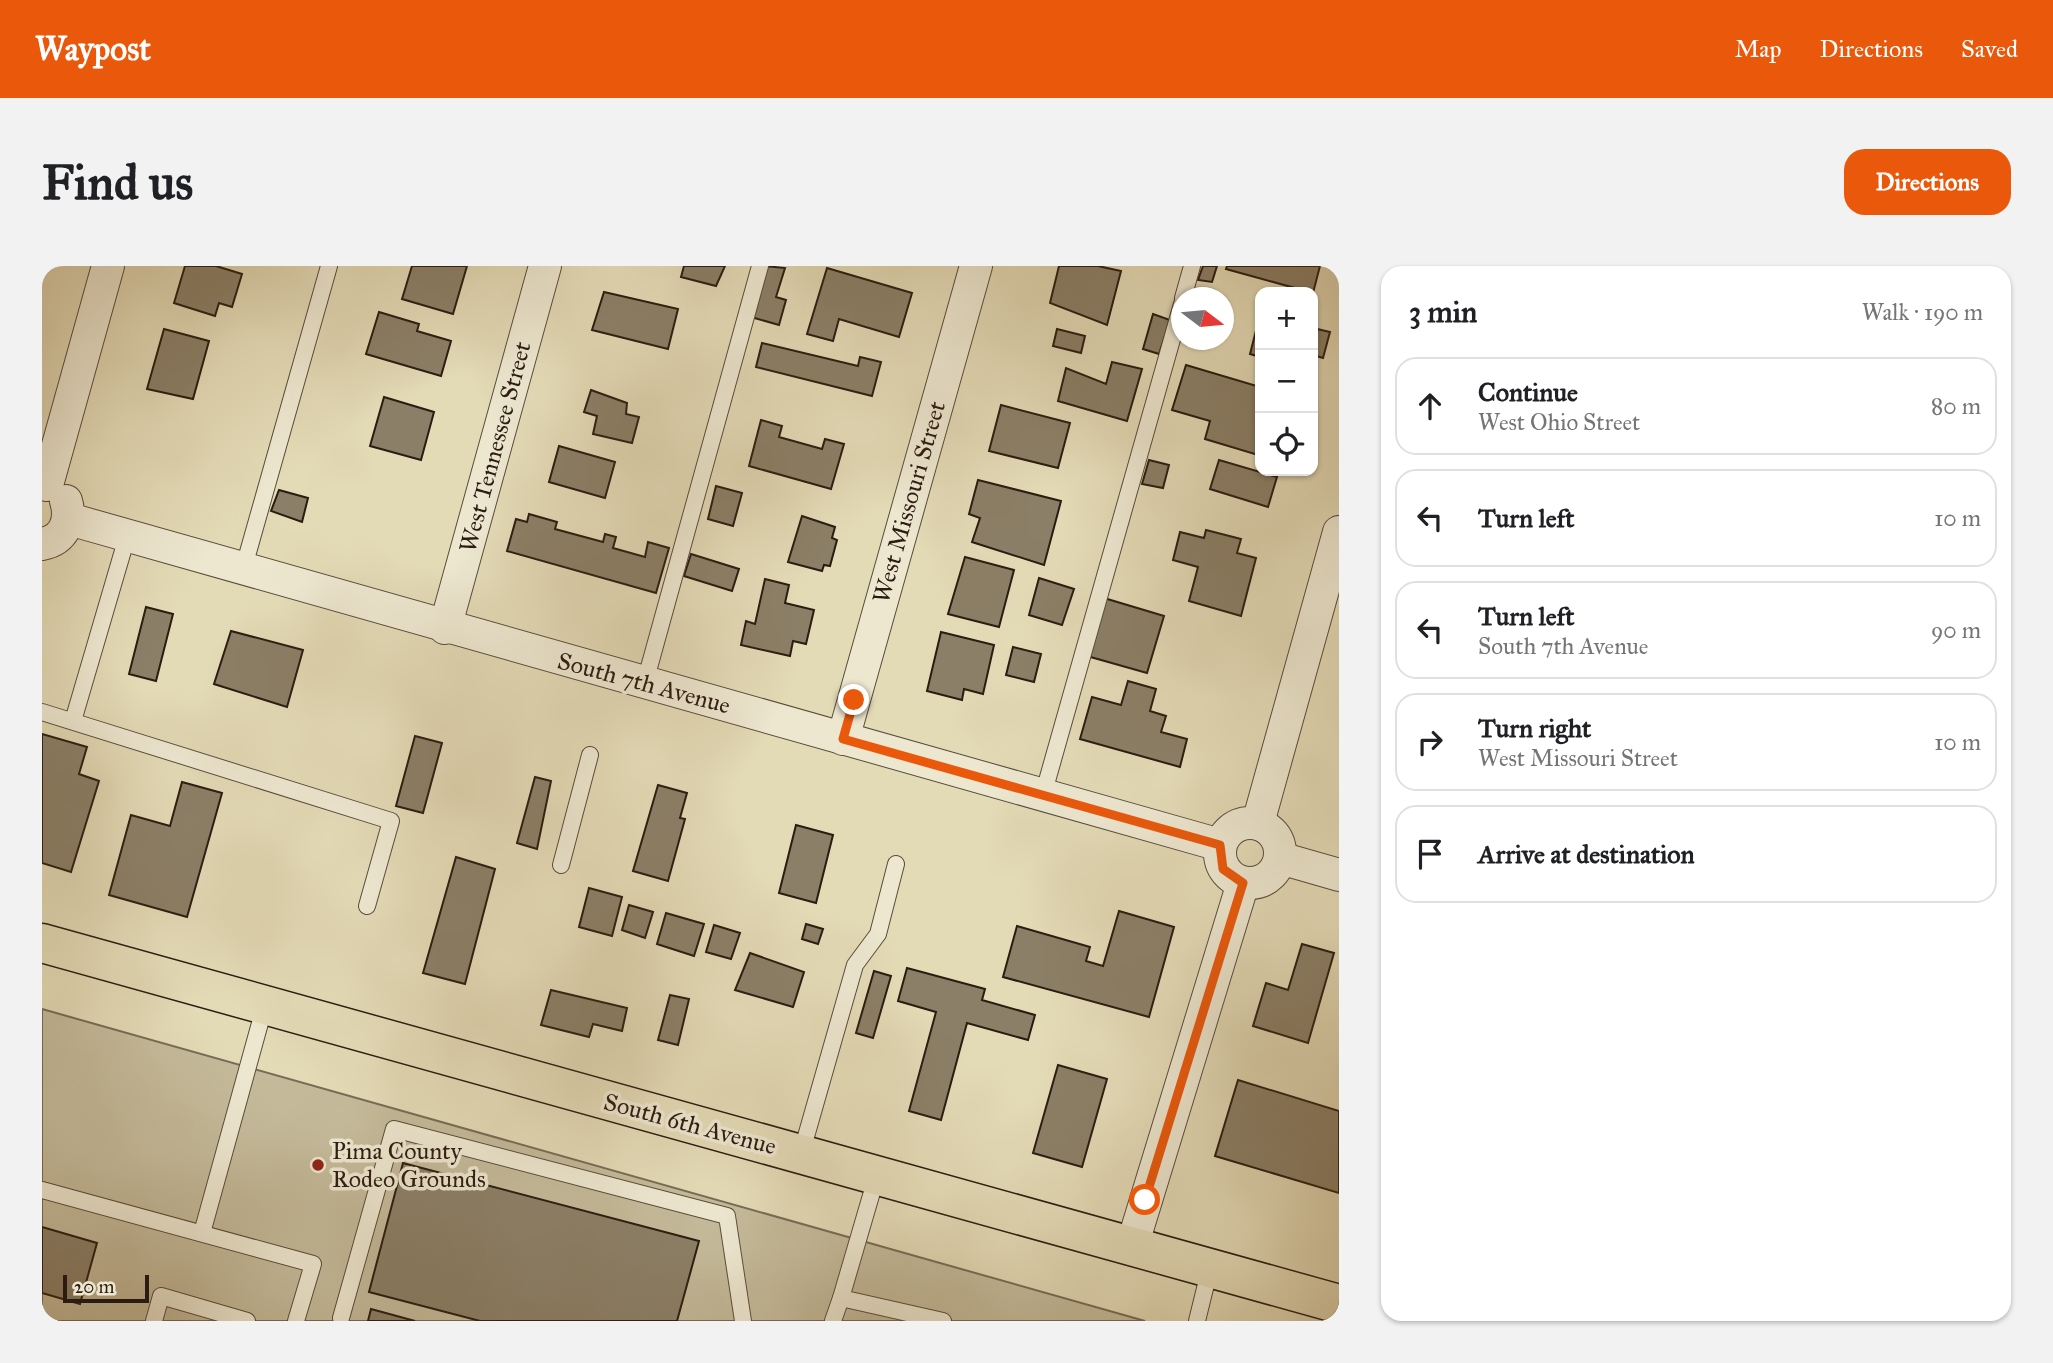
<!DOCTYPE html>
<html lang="en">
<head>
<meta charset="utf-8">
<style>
	:root { --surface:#fff; --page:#f2f2f2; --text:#202124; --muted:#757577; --line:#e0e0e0; --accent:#ea580c }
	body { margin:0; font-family:"IM FELL Great Primer",serif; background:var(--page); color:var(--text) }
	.controls { position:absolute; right:21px; top:21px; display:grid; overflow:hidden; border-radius:14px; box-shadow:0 2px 5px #0004 }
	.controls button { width:63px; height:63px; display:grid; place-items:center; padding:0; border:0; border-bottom:2px solid var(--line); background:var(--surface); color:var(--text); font:35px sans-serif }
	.compass { position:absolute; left:1129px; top:21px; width:63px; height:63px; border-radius:50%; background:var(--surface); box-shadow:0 2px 5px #0004; rotate:106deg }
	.scale { position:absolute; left:21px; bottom:18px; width:86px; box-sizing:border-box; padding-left:7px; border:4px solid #2b1c11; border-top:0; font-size:19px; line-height:24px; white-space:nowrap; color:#2b1c11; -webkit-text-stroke:5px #ede7d0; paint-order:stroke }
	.stop { position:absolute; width:21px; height:21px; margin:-16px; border:5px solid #ea580c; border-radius:50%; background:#fff }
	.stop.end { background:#ea580c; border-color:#fff; box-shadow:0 2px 7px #0008 }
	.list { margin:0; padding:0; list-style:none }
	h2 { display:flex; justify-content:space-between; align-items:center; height:91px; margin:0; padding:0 28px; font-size:30px }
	h2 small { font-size:23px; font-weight:400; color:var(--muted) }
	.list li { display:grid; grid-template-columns:46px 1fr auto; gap:21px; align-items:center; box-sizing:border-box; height:98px; margin:0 14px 14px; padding:0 14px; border:2px solid var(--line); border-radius:21px }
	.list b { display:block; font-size:26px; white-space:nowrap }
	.list p { margin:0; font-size:23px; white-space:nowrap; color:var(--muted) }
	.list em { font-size:23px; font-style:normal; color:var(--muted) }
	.icon { flex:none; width:38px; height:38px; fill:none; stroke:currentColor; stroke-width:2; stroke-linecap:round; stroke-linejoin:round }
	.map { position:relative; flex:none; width:1297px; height:1055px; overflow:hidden; border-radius:21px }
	header { display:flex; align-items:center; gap:42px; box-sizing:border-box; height:98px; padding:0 35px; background:var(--accent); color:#fff }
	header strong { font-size:33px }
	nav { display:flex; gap:38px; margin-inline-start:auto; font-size:24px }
	.intro { display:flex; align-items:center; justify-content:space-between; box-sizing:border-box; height:168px; padding:0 42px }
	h1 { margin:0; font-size:49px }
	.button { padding:18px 32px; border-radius:21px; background:var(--accent); color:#fff; font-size:24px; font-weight:700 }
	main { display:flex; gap:42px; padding:0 42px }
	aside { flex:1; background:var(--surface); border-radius:21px; box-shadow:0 2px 5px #0004 }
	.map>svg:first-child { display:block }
</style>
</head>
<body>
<header>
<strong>Waypost</strong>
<nav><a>Map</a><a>Directions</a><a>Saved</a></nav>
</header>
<div class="intro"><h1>Find us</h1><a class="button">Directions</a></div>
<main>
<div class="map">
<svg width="1297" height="1055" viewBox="0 0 1297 1055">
	<rect width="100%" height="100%" fill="#e3dab6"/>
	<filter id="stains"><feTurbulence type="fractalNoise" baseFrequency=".00286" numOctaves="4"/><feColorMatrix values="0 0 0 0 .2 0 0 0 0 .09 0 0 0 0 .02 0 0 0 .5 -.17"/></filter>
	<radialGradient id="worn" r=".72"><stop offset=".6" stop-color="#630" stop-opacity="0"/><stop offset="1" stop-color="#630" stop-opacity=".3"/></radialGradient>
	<path fill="#c4ba9a" stroke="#786b56" stroke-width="2" d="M 0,743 L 1103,1055 L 0,1055 Z"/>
	<g fill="#8b7f67" stroke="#2b1c11" stroke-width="2">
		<path d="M 143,0 L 174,0 L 200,8 L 190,41 L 177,37 L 173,50 L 132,37 Z"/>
		<path d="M 370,0 L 425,0 L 411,48 L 360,33 Z"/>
		<path d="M 642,0 L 683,0 L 674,20 L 639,11 Z"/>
		<path d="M 723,0 L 743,2 L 734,31 L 744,34 L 737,59 L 709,51 Z"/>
		<path d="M 1017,0 L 1056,0 L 1079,5 L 1065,59 L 1008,37 Z"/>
		<path d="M 1161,0 L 1175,0 L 1170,16 L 1156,14 Z"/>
		<path d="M 1185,0 L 1278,0 L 1271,27 L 1184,3 Z"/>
		<path d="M 785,2 L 870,27 L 857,71 L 797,53 L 791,75 L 765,68 Z"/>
		<path d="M 562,26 L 636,43 L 626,83 L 550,64 Z"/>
		<path d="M 337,46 L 377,58 L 375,65 L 409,75 L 399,110 L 324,88 Z"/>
		<path d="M 1111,48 L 1128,54 L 1117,88 L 1101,83 Z"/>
		<path d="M 1218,49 L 1218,91 L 1208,88 Z"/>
		<path d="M 1271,62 L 1288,66 L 1281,92 L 1271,89 Z"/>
		<path d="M 122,63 L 167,75 L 151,133 L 105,123 Z"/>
		<path d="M 1015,63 L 1043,70 L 1039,87 L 1011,80 Z"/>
		<path d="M 720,77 L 816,100 L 818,91 L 839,96 L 830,130 L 714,101 Z"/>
		<path d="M 1070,96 L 1100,103 L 1085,155 L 1016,135 L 1024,102 L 1064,118 Z"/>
		<path d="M 1144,99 L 1218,121 L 1216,189 L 1163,173 L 1168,155 L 1130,144 Z"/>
		<path d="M 549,124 L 585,137 L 584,148 L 597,151 L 590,177 L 551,168 L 555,150 L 542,146 Z"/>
		<path d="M 342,131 L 392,146 L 379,194 L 328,180 Z"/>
		<path d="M 959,139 L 1028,157 L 1016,202 L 947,185 Z"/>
		<path d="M 719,154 L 740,160 L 737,171 L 780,183 L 783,173 L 802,178 L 789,223 L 707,200 Z"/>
		<path d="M 517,180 L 573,196 L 563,232 L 507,216 Z"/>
		<path d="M 1107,194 L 1127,199 L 1121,222 L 1100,218 Z"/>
		<path d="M 1177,194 L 1235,211 L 1226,241 L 1168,223 Z"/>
		<path d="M 936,214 L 1019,235 L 1002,299 L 930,276 L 938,252 L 927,248 Z"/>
		<path d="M 674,220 L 700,227 L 691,260 L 666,253 Z"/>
		<path d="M 237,224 L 266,232 L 260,256 L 229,245 Z"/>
		<path d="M 487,248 L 515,256 L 513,263 L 561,276 L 563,268 L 574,271 L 571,282 L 603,291 L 606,276 L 627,282 L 614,327 L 465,285 L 474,253 L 485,256 Z"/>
		<path d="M 760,250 L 793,261 L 790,272 L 795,274 L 788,300 L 782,299 L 780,305 L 746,296 Z"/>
		<path d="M 1164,264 L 1199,273 L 1195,287 L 1214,292 L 1199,350 L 1147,335 L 1156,301 L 1131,294 L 1138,266 L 1162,272 Z"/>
		<path d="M 649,288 L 697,303 L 690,325 L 642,310 Z"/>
		<path d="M 923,291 L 972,304 L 957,361 L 906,348 Z"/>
		<path d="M 997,312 L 1032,323 L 1020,359 L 987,349 Z"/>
		<path d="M 723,313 L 747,319 L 743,337 L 772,344 L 764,378 L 751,375 L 748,390 L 699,379 L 704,355 L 713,358 Z"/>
		<path d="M 1062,332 L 1122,350 L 1105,407 L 1045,390 Z"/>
		<path d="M 104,341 L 131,348 L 114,415 L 87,408 Z"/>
		<path d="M 189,365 L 261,384 L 245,441 L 172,418 Z"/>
		<path d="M 899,366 L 952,379 L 941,428 L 922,423 L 920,434 L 885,425 Z"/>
		<path d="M 971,381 L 999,388 L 992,416 L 964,409 Z"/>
		<path d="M 1086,415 L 1114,423 L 1108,445 L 1124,450 L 1119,466 L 1145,473 L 1138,501 L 1038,473 L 1050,431 L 1079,439 Z"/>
		<path d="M 0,468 L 45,481 L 37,508 L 57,515 L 29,606 L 0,597 Z"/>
		<path d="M 373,470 L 400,477 L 381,547 L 354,540 Z"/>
		<path d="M 493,511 L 509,515 L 495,583 L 475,577 Z"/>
		<path d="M 140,516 L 180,527 L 145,651 L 67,629 L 89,549 L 128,560 Z"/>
		<path d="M 616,519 L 645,527 L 638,552 L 643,553 L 626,615 L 591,605 Z"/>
		<path d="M 754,559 L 791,569 L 774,637 L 737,627 Z"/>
		<path d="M 414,591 L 453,603 L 423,718 L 381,707 Z"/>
		<path d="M 547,622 L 580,631 L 570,670 L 537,661 Z"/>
		<path d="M 587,639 L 611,646 L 603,672 L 580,664 Z"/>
		<path d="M 1077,645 L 1132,661 L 1107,751 L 961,711 L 975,660 L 1048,681 L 1044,695 L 1061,700 Z"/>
		<path d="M 624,647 L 662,658 L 652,690 L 615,678 Z"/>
		<path d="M 764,658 L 781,663 L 776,678 L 760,673 Z"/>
		<path d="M 672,659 L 698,667 L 689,693 L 664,686 Z"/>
		<path d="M 1260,678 L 1292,687 L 1266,777 L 1211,760 L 1224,717 L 1246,724 Z"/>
		<path d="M 708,687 L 762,706 L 751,741 L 693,724 Z"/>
		<path d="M 865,702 L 943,723 L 940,734 L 993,749 L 986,774 L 925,757 L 899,854 L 867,845 L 894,746 L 856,735 Z"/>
		<path d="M 832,705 L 849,710 L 831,772 L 814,767 Z"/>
		<path d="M 509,724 L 585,742 L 580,765 L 551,758 L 547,771 L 499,759 Z"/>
		<path d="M 628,729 L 647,733 L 636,779 L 616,774 Z"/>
		<path d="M 1016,799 L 1065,813 L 1040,901 L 991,887 Z"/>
		<path d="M 1196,814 L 1297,845 L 1297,927 L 1173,890 Z"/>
		<path d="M 361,897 L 657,975 L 635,1055 L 438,1055 L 327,1026 Z"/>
		<path d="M 0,961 L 55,977 L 38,1038 L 0,1027 Z"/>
		<path d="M 329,1043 L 373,1055 L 326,1055 Z"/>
	</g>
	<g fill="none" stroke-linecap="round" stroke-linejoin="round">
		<g stroke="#594c3a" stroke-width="18">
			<g id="lane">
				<path d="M 1141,32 L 1150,0"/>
				<path d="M 201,304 L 287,0"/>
				<path d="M 603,416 L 718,0"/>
				<path d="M 0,446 L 349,555 L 325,640"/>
				<path d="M 31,455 L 85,271"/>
				<path d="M 1001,529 L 1140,38"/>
				<path d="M 519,599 L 548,489"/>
				<path d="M 759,888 L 813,699 L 836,668 L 854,598"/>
				<path d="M 835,909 L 799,1032 L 901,1055"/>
				<path d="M 0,924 L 271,998 L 254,1055"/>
				<path d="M 160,967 L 223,739"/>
				<path d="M 299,1052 L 352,863 L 685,950 L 701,1055"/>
				<path d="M 112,1055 L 119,1030 L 205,1055"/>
				<path d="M 791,1055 L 799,1032"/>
				<path d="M 1155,1055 L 1168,1002"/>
			</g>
		</g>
		<g stroke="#594c3a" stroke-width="34">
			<g id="street">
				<path d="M 5,219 L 66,0"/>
				<path d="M 27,253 L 1178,579"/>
				<path d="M 0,278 C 22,274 30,255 24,235"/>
				<path d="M 403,362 L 503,0"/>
				<path d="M 801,473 L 934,0"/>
				<circle cx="1208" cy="587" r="30"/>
				<path d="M 1216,557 L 1297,266"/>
				<path d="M 1238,592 L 1297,609"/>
				<path d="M 1090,980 L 1201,617"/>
			</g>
		</g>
		<g stroke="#2b1c11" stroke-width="41">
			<path id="primary" d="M 0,677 L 1297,1038"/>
		</g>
		<use href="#lane" stroke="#ede7d0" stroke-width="16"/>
		<use href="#street" stroke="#ede7d0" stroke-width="32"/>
		<use href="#primary" stroke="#e3dab6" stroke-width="38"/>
	</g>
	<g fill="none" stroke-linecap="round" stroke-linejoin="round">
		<path stroke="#ea580c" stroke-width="9" d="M 812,434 L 801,473 L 1178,579 L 1181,603 L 1201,617 L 1103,934"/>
	</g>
	<circle fill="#8f2418" stroke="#ede7d0" stroke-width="2.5" cx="276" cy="899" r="7"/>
	<g text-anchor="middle" stroke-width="7" stroke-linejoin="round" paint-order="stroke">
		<g font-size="24" fill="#2b1c11" stroke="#ede7d0">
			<text transform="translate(453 181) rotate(-75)" y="8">West Tennessee Street</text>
			<text transform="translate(867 236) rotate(-74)" y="8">West Missouri Street</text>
			<text transform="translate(602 417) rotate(15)" y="8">South 7th Avenue</text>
			<text transform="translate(648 858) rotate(15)" y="8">South 6th Avenue</text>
		</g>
		<g font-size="24" fill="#2b1c11" stroke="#ede7d0" text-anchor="start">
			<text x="290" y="893">Pima County<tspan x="290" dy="28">Rodeo Grounds</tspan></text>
		</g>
	</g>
	<rect width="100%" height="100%" filter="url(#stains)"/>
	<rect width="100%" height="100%" fill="url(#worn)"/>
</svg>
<div class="controls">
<button>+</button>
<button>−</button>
<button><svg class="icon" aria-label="locate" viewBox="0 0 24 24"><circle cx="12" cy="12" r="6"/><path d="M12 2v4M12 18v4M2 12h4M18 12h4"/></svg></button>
</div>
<svg class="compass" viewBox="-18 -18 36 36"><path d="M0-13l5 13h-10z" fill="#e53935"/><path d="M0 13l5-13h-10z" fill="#757577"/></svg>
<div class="scale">20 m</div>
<div class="stop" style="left:1103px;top:934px"></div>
<div class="stop end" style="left:812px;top:434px"></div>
</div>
<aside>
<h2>3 min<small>Walk · 190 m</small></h2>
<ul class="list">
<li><svg class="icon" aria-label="ahead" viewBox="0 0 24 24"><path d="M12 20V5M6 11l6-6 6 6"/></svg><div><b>Continue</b><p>West Ohio Street</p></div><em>80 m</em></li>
<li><svg class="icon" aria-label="left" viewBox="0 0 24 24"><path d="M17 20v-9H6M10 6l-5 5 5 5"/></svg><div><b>Turn left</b></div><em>10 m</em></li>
<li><svg class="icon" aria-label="left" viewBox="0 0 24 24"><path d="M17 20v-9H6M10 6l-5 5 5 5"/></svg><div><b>Turn left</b><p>South 7th Avenue</p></div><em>90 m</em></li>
<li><svg class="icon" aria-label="right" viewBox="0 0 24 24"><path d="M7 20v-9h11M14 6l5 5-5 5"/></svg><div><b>Turn right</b><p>West Missouri Street</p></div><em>10 m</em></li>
<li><svg class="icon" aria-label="arrive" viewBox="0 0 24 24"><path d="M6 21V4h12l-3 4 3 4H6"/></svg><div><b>Arrive at destination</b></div></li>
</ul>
</aside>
</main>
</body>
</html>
